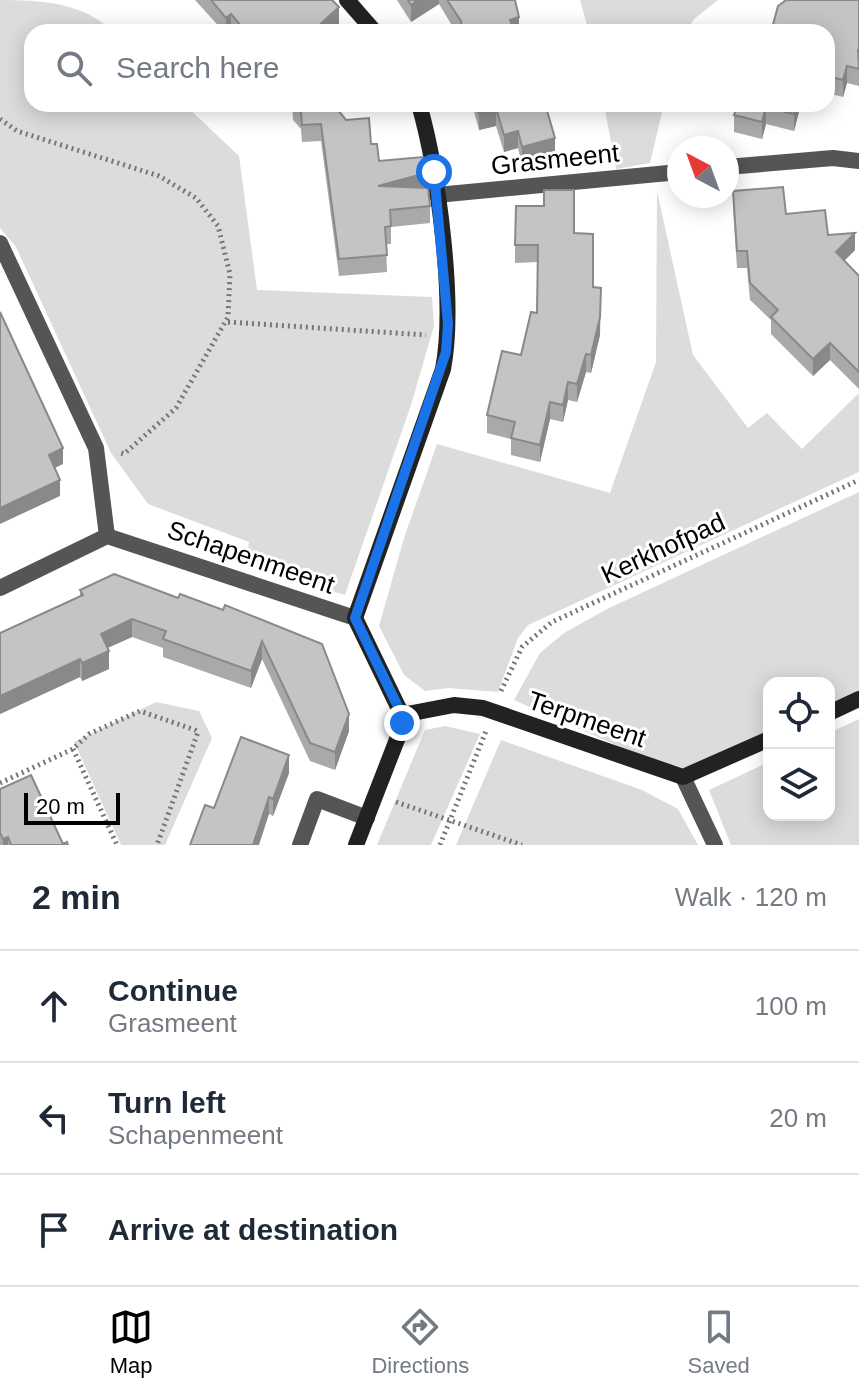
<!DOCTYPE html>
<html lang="en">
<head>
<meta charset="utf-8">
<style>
	:root { --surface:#fff; --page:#f6f6f7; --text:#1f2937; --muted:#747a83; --line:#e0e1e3; --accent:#000 }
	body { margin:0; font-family:Arial,sans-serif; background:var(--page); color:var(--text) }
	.controls { position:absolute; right:24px; bottom:24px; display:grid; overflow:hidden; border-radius:16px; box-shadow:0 4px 20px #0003 }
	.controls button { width:72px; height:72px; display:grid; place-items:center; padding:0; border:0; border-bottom:2px solid var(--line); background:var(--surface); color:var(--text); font:40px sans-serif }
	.compass { position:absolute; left:667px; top:136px; width:72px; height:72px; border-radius:50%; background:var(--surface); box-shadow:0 4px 20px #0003; rotate:319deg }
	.scale { position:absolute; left:24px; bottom:20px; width:96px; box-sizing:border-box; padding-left:8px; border:4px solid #000; border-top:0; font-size:22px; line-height:28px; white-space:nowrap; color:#000; -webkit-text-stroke:6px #fff; paint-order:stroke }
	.stop { position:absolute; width:24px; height:24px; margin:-18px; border:6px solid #1a73e8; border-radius:50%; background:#fff }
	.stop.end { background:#1a73e8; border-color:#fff; box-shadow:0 2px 8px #0008 }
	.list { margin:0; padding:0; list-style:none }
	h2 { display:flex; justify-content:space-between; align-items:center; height:104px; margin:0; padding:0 32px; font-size:34px }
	h2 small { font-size:26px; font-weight:400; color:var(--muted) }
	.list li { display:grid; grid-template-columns:52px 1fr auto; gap:24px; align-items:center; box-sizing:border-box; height:112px; padding:0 32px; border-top:2px solid var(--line) }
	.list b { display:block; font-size:30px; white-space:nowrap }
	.list p { margin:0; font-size:26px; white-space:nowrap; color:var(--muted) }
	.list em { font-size:26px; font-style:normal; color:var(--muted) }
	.icon { flex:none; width:44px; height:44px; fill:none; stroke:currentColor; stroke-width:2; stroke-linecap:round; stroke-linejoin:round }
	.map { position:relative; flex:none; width:859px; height:845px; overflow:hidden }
	.search { position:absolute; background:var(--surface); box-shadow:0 4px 20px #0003; left:24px; right:24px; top:24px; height:88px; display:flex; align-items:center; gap:20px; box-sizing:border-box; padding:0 28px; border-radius:24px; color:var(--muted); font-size:30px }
	.sheet { height:440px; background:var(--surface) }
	nav { display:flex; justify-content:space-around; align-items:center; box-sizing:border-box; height:112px; border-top:2px solid var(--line); background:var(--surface); font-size:22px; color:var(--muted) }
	nav a { display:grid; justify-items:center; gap:4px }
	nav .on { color:var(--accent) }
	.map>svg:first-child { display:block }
</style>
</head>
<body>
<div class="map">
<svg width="859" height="845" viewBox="0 0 859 845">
	<rect width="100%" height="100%" fill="#fff"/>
	<g fill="#dcdcdc">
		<path d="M 0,0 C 39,0 84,2 113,32 L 32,32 L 32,104 L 184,104 L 239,156 L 257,290 L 432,297 L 434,326 L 411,405 L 345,595 L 246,565 L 249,542 L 148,504 L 111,453 L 16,247 L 0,228 Z"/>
		<path d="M 580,0 L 718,0 L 694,19 L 686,32 L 589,32 Z"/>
		<path d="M 604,104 L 664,104 L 650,163 L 616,169 Z"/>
		<path d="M 657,191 L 693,355 L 748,428 L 767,413 L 802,449 L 859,393 L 859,472 L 528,625 L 518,638 L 498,692 L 448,688 L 425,691 L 404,675 L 379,626 L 404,538 L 437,444 L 610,493 L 656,362 Z"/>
		<path d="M 859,492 L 859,695 L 829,710 L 829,683 L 769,683 L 769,739 L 688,777 L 514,700 L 540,653 L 564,633 L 607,609 Z"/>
		<path d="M 156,702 L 199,711 L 212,738 L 165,845 L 121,845 L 74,742 Z"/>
		<path d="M 859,719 L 859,845 L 731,845 L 709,790 L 769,762 L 769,815 L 829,815 L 829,733 Z"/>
		<path d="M 445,726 L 480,734 L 431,845 L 377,845 L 425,730 Z"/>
		<path d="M 501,740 L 642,790 L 678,809 L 698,845 L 456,845 Z"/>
	</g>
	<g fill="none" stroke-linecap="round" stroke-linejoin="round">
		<g stroke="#777" stroke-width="5" stroke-dasharray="2 4" stroke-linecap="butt">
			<path d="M 0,119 L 17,131 L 159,176 L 196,198 L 218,226 L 230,274 L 228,317 L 176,408 L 124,454 L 121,453"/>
			<path d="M 228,322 L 426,335"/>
			<path d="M 501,691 L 522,647 L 552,622 L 859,480"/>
			<path d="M 73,749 L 117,845"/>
			<path d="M 0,783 L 73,749 L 89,734 L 140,711 L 195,730 L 198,732 L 157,845"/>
			<path d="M 396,802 L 522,845"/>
			<path d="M 440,845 L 486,731"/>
		</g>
		<g stroke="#555" stroke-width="16">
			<path d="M 727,167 L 833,158 L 859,161"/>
			<path d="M 437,195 L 679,172"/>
			<path d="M 0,243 L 96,448 L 107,536"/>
			<path d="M 0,588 L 107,536 L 355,618"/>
			<path d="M 683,777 L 715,845"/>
			<path d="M 300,845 L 317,799 L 367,818"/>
		</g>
		<g stroke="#222" stroke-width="16">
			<path d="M 347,0 L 375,32"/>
			<path d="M 829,713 L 859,699"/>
			<path d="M 402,715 L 454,705 L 483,708 L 683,777 L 769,739"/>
			<path d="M 356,845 L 398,737 L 402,715 L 355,618 L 443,369 C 456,302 438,171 419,104"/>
		</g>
	</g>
	<g fill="#a9a9a9">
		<path d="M 195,0 L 332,0 L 339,24 L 330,32 L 232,32 L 231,31 L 224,32 Z"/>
		<path d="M 397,0 L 515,0 L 519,32 L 456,32 L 439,4 L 411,22 Z"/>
		<path d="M 859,0 L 859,86 L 847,83 L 843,97 L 827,93 L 827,32 Z"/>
		<path d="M 292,104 L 333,104 L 346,120 L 371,144 L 379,161 L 426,188 L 430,206 L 430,223 L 391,227 L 391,244 L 386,244 L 387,272 L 339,276 L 321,141 L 302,142 L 301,129 L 293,120 Z"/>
		<path d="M 472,104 L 545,104 L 555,156 L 522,164 L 518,148 L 504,152 L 496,126 L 479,130 Z"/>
		<path d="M 738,104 L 807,104 L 806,106 L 801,104 L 794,131 L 766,124 L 762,139 L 734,132 L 734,115 Z"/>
		<path d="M 733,191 L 786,214 L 855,250 L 844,261 L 859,276 L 859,389 L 830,360 L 813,376 L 771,334 L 771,320 L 750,300 L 747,268 L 737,268 L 733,208 Z"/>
		<path d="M 574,233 L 593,287 L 600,335 L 591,373 L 586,372 L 577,402 L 568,400 L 563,422 L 550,419 L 540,462 L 511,455 L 511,439 L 487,433 L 487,415 L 521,355 L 537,313 L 538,262 L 515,263 L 515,245 Z"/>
		<path d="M 80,590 L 178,598 L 223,610 L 225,605 L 349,731 L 335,770 L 310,761 L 262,659 L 251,688 L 163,657 L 163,648 L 132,637 L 107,648 L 109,669 L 82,681 L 80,677 L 0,714 L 80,596 Z"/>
		<path d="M 289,773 L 273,816 L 269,814 L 214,808 Z"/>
		<path d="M 0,789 L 63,844 L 68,845 L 0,845 Z"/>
	</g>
	<g fill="#898989">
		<path d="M 418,0 L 439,0 L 439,4 L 411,22 L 411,5 Z"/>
		<path d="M 339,7 L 339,24 L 330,32 L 314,32 L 314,30 Z"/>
		<path d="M 231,14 L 231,31 L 226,32 L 226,18 Z"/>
		<path d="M 519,17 L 519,32 L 510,32 L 510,20 Z"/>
		<path d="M 847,66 L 847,83 L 843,97 L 843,80 Z"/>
		<path d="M 797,104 L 801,104 L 794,131 L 794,114 Z"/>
		<path d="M 766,107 L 766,124 L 762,139 L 762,122 Z"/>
		<path d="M 496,108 L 496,126 L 479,130 L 479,113 Z"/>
		<path d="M 518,131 L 518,148 L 504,152 L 504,135 Z"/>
		<path d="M 555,138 L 555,156 L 522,164 L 522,147 Z"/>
		<path d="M 426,173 L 426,190 L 378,186 Z"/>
		<path d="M 855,233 L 855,250 L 836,269 L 836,252 Z"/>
		<path d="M 601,288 L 600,335 L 591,373 L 591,355 Z"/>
		<path d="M 830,343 L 830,360 L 813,376 L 813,359 Z"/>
		<path d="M 586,354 L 586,372 L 577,402 L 577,384 Z"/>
		<path d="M 568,382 L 568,400 L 563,422 L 563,405 Z"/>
		<path d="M 550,402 L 550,419 L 540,462 L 540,445 Z"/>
		<path d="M 63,448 L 63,464 L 49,471 L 49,455 Z"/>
		<path d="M 60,480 L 60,496 L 0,524 L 0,508 Z"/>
		<path d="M 132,619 L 132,637 L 101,651 L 101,634 Z"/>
		<path d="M 262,641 L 262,659 L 251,688 L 251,671 Z"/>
		<path d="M 109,651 L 109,669 L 82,681 L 82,663 Z"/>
		<path d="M 80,659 L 80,677 L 0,714 L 0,696 Z"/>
		<path d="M 349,714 L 349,731 L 335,770 L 335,752 Z"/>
		<path d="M 289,755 L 289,773 L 273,816 L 273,799 Z"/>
		<path d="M 269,797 L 269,814 L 259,845 L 253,845 Z"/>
		<path d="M 8,837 L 8,845 L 3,845 L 3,839 Z"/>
	</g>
	<g fill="#c4c4c4" stroke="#898989" stroke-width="2">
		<path d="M 211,0 L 332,0 L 339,7 L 314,30 L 316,32 L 246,32 L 231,14 L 226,18 Z"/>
		<path d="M 408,0 L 418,0 L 411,5 Z"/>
		<path d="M 447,0 L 515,0 L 519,17 L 510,20 L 514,32 L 463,32 L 461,21 Z"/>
		<path d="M 786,0 L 859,0 L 859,49 L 858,50 L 859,69 L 847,66 L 843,80 L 827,76 L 827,32 L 771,32 L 778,6 Z"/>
		<path d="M 294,104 L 333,104 L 346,120 L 369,118 L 371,144 L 377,144 L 379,161 L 423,157 L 426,173 L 378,186 L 428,188 L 430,206 L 390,210 L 391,226 L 385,227 L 387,255 L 339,259 L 321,124 L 302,125 L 301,112 Z"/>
		<path d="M 477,104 L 545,104 L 555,138 L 522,147 L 518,131 L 504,135 L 496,108 L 479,113 Z"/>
		<path d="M 738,104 L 797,104 L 794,114 L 766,107 L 762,122 L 734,115 Z"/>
		<path d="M 783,187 L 786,214 L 825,210 L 828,235 L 855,233 L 836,252 L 859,276 L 859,372 L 830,343 L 813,359 L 771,317 L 778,310 L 750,283 L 747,251 L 737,251 L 733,191 Z"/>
		<path d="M 544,190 L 574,190 L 574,233 L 593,234 L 593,287 L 601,288 L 600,317 L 591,355 L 586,354 L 577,384 L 568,382 L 563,405 L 550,402 L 540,445 L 511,438 L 515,422 L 487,415 L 502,351 L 521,355 L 531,312 L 537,313 L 538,245 L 515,245 L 516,206 L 544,206 Z"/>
		<path d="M 0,312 L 63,448 L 49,455 L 60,480 L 0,508 Z"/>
		<path d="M 114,574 L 178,598 L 180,594 L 223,610 L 225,605 L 322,644 L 349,714 L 335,752 L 310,743 L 262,641 L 251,671 L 163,639 L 166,631 L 132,619 L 101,634 L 109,651 L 82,663 L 80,659 L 0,696 L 0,633 L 83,595 L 80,590 Z"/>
		<path d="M 241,737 L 289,755 L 273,799 L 269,797 L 253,845 L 190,845 L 205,805 L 214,808 Z"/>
		<path d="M 31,775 L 63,844 L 67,842 L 68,845 L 11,845 L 8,837 L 3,839 L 0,833 L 0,789 Z"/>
	</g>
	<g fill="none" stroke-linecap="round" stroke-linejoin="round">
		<path stroke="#1a73e8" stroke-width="10" d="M 402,723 L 402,715 L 355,618 L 446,352 L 448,324 L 434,172"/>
	</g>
	<g text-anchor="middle" stroke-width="6" stroke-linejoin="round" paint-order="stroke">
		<g font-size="26" fill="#000" stroke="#fff">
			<text transform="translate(555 159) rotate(-6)" y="9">Grasmeent</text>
			<text transform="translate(663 548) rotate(-25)" y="9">Kerkhofpad</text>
			<text transform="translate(251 557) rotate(19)" y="9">Schapenmeent</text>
			<text transform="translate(587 719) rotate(19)" y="9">Terpmeent</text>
		</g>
	</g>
</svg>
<div class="controls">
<button><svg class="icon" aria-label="locate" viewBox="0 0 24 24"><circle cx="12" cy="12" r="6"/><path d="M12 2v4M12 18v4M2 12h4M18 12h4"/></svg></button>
<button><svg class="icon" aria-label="layers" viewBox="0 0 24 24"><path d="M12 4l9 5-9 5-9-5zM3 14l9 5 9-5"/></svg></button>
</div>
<svg class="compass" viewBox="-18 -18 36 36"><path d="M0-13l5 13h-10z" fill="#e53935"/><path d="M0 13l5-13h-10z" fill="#747a83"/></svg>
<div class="scale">20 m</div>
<div class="stop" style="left:434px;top:172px"></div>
<div class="stop end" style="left:402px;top:723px"></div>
<div class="search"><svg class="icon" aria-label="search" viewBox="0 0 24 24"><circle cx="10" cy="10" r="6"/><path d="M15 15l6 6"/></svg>Search here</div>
</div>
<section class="sheet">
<h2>2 min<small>Walk · 120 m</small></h2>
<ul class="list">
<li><svg class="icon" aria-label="ahead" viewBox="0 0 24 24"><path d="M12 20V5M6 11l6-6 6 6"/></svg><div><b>Continue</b><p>Grasmeent</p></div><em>100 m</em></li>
<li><svg class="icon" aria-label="left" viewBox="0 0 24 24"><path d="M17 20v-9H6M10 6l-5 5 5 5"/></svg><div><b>Turn left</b><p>Schapenmeent</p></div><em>20 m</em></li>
<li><svg class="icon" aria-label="arrive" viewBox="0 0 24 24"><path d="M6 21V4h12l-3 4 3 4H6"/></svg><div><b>Arrive at destination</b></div></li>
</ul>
</section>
<nav>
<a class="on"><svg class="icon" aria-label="map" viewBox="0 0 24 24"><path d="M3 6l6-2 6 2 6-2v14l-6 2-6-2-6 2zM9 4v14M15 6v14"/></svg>Map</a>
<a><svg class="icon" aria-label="directions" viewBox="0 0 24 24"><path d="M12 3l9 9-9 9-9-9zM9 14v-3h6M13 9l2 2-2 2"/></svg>Directions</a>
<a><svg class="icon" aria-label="saved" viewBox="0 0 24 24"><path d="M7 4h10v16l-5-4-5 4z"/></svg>Saved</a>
</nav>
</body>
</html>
